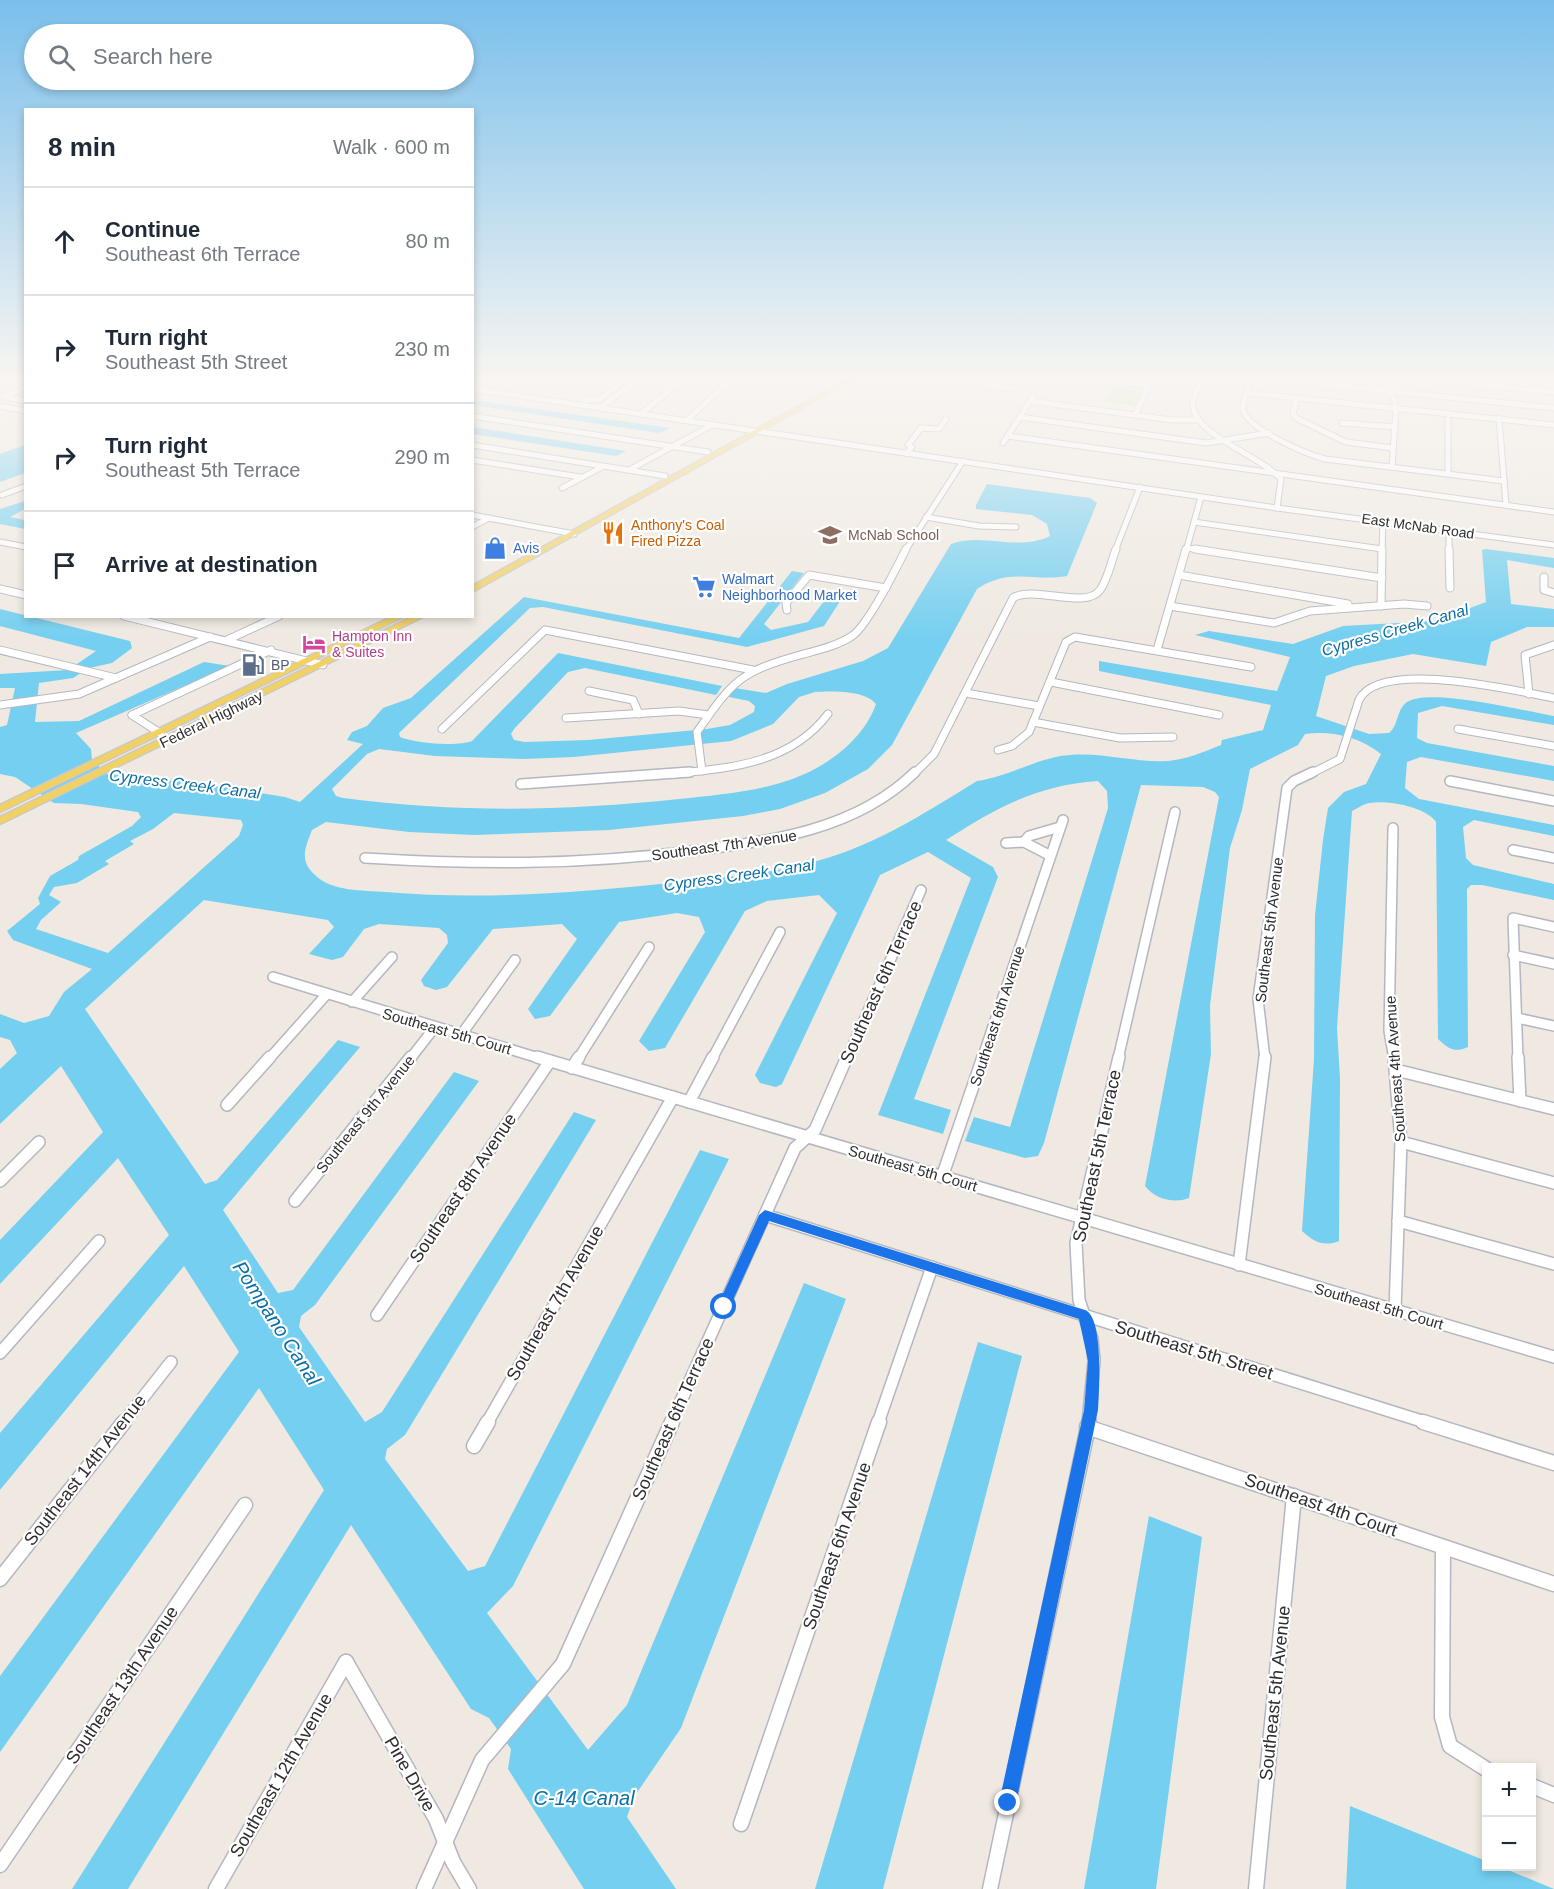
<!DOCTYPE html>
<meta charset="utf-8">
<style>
body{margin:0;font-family:Helvetica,sans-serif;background:#f2f2f3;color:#1f2937}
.controls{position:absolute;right:18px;bottom:18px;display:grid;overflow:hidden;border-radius:0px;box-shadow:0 3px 9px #0003}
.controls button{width:54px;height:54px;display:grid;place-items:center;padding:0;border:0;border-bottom:2px solid #e0e1e3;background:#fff;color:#1f2937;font:30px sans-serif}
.stop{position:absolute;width:18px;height:18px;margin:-14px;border:4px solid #1a73e8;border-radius:50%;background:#fff}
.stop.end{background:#1a73e8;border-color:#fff;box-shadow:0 2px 6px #0008}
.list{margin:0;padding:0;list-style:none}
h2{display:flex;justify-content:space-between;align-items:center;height:78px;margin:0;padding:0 24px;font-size:26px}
h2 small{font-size:20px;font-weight:400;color:#747a83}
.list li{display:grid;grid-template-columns:39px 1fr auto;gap:18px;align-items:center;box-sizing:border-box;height:108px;padding:0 24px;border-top:2px solid #e0e1e3}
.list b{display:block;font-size:22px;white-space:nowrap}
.list p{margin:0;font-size:20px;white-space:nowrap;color:#747a83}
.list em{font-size:20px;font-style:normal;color:#747a83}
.icon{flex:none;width:33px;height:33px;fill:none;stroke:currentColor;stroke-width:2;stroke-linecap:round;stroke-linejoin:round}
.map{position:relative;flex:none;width:1554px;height:1889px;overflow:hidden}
.search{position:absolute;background:#fff;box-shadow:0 3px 9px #0003;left:24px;top:24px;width:450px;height:66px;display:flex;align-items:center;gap:15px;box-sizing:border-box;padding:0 21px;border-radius:33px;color:#747a83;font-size:22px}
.panel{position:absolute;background:#fff;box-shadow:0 3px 9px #0003;left:24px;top:108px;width:450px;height:510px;border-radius:0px}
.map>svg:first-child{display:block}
.green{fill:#b6e59e}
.water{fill:#75cff0;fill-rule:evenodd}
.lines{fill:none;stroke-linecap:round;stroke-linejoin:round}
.minor-far4-casing{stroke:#b4b7c1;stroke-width:7}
.minor-far3-casing{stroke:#b4b7c1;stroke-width:9}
.minor-far2-casing{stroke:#b4b7c1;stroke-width:12}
.minor-far1-casing{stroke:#b4b7c1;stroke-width:14}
.minor-casing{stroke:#b4b7c1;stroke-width:17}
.major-casing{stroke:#c9c9c9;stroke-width:3}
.minor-far4{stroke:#fff;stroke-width:5}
.minor-far3{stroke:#fff;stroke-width:7}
.minor-far2{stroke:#fff;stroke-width:9}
.minor-far1{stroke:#fff;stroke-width:11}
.minor{stroke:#fff;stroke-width:14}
.major{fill:#f2d163;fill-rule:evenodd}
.route{fill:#1a73e8}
.labels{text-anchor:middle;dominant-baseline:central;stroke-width:4.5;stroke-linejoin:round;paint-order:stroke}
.far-food-label{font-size:14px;fill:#c56008;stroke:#fff;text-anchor:start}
.far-street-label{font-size:14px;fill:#2e2e2e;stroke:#fff}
.far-education-label{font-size:14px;fill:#785e54;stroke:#fff;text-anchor:start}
.far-shop-label{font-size:14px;fill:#366cbe;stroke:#fff;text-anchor:start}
.far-hotel-label{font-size:14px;fill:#b23c85;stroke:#fff;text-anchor:start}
.far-service-label{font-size:14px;fill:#4e5e75;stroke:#fff;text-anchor:start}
.street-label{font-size:15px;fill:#2e2e2e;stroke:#fff}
.water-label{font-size:16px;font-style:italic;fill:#0d6fa3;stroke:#fff}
.near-street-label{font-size:18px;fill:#2e2e2e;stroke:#fff}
.near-water-label{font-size:20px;font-style:italic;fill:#0d6fa3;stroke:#fff}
</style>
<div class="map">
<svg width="1554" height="1889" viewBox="0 0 1554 1889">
<rect width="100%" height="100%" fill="#efe9e1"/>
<polygon class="green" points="1116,382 1146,386 1137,406 1100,401 1105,399"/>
<g class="water">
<polygon points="472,400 670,428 659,433 473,405"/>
<polygon points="472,427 473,427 626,451 616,456 473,434"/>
<polygon points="25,445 25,473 0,482 0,454"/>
<path d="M987 484 1090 498 1097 503 1067 576C1033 582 1010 567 977 589L892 745 868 769 825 793 780 809 743 816 609 830 474 835 409 832 326 822 312 830C305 848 299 861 315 875 332 892 363 890 385 892 480 900 575 893 671 883 716 878 762 875 806 864 871 848 920 816 977 781 1009 777 1038 757 1070 755 1103 752 1136 763 1168 761 1187 759 1204 752 1221 745L1222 740 1263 730 1271 705 1099 671V661L1277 691 1290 657 1195 635 1209 631 1293 644 1343 626 1435 621 1486 602 1482 550 1486 549 1554 558V568L1507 560 1511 604 1554 609V627H1527L1491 642 1486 666 1413 654 1354 666 1326 676 1316 716 1369 734 1389 733C1399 725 1396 710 1407 702 1429 687 1525 711 1554 716V725L1442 706 1418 713 1417 738 1427 743 1554 766V781L1421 757 1407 762 1405 788 1419 799 1554 825V836L1474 820 1463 827 1466 858 1473 865 1554 884V900L1482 885H1471L1467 889 1468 1047C1454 1053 1449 1049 1438 1039L1436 822C1426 807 1388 800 1370 803 1363 804 1358 808 1352 811L1337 1028 1340 1079 1339 1241C1324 1247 1314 1242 1302 1231L1314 1059 1315 915 1323 840 1328 808 1344 792 1366 784 1381 754C1361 737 1330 730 1305 734L1298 745 1250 769 1242 810 1230 848 1210 1005 1211 1054 1189 1198C1174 1204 1155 1199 1145 1186L1219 797 1215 792 1203 787 1141 785 1044 1143 1038 1156 1025 1158 965 1141 974 1117 1010 1127 1108 808 1107 791 1098 781C1037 785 996 808 946 840L993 867 998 877 914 1099 951 1110 943 1134 878 1115 971 878 928 852 880 875 782 1084 776 1087 760 1083 755 1075 837 913 819 895 767 901 745 911 665 1048 649 1051 639 1041 705 932 699 917 677 913 619 922 550 1016 535 1019 528 1009 577 939 562 924 493 929 447 987 436 990 424 986 421 980 448 943 447 935 439 928 379 924 364 929 343 957 332 960 309 954 334 927 328 920 204 900 85 1009 205 1184 217 1180 338 1040 360 1047 223 1210 278 1293 293 1290 454 1072 479 1081 315 1305 301 1316 299 1327 365 1422 382 1412 574 1112 596 1120 405 1435 387 1449 385 1459 468 1571 485 1566 700 1150 729 1159 513 1586 487 1613 588 1750 627 1705 804 1283 846 1299 681 1728 634 1797 627 1817 676 1889H584L508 1769 511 1749 489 1718 471 1709 351 1525 128 1889H72L324 1490 259 1388 0 1752V1676L239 1352 184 1266 0 1490V1433L169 1235 118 1158 0 1284V1240L103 1132 61 1066 0 1124V1069L17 1053 10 1040 0 1037V1014L24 1023 49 1016 64 992 92 969 13 940 7 931 40 904 38 898 50 876 78 860 79 856 132 826 141 817 138 812 81 804 54 803 15 777 0 774V727L7 725 15 688H0V674L68 670 96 651 0 626V609L130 641 132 648 112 663 89 668 73 678 39 683 35 722 79 721 204 662 230 666 76 733 91 749 92 760 107 774 198 783 285 797 300 802 363 744 347 740 352 732 367 726 383 708 411 698 524 597 739 638 792 571 804 573 764 624 771 630 808 622 832 591 839 589 846 592 824 626 747 647 543 607 530 608 399 733 400 737C414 743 458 747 472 741L558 653 722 686 716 695 585 668 568 672 514 729 511 734 514 740 525 742 588 740 707 729 730 725 754 712 755 706 749 701 729 697 735 688 766 693 787 684 863 661 888 648 951 544C984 532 1017 552 1050 536L1047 524 1032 515 976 509V505ZM815 692C831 691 865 690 876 704 866 733 839 757 811 771 771 791 723 794 679 799 566 811 456 813 343 798L336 796 332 789 367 754 379 749 435 756 524 759 574 757 731 741 773 724 799 697ZM174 813 241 820 243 825 239 836 108 953 36 929 41 920 61 902 49 895 54 887 77 883 109 864 105 861 134 844 130 841 153 829Z"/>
<polygon points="25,501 25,509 10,517 25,520 25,529 0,524 0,509"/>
<polygon points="978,1342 1022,1356 883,1889 815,1889"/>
<polygon points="1149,1516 1202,1537 1156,1889 1084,1889"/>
<polygon points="1350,1806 1486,1861 1486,1866 1501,1867 1554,1889 1346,1889"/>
</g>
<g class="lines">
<g class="minor-far4-casing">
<g id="minor-far4">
<polyline points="911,376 930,378"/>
<polyline points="924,376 1018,389"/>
<polyline points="1080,376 1149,385"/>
<path d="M1203 376C1199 385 1192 397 1193 407 1197 436 1261 456 1281 479L1277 508"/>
<polyline points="1243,376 1554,408"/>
<polyline points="1388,376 1396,408 1392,467"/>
<polyline points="1394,376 1554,392"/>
<polyline points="1551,376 1554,376"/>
<path d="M1252 377C1250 386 1242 399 1243 409 1246 429 1307 454 1325 459L1504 481"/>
<polyline points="472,389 1277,508 1554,545"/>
<polyline points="1248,393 1554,425"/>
<polyline points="0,396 26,401"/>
<polyline points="3,397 26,387"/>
<polyline points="1296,399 1293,414 1298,419 1346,442 1393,448"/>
<polyline points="584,400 600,399 630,376"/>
<polyline points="1030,401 1172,420 1199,420"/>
<polyline points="0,406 26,411"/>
<polyline points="601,407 642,376"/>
<polyline points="642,413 687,376"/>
<polyline points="1448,413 1448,474"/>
<polyline points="1135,415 1153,376"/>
<polyline points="472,416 708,452"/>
<polyline points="1020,417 1206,443 1269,433"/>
<polyline points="1499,418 1506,505"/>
<polyline points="687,420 733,378"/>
<polyline points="1342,423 1395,427"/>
<polyline points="1008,436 1554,512"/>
<polyline points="1003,443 1034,395"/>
<polyline points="472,445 665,476"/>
<polyline points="907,453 912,447 908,445 921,428 939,429 946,419"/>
<polyline points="472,460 580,477"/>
<polyline points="629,470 712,425"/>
<polyline points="562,488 602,467"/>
<polyline points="2,495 26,486"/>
<polyline points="472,515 574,534"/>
<polyline points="926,517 979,526 1016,527"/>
<polyline points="1194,522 1382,549"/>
<polyline points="472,527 489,518"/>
<polyline points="1449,531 1449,551"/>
<polyline points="0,542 26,547"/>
<polyline points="1187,548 1205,551"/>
<polyline points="905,551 963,461"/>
<polyline points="1115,551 1140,487"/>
<polyline points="1186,551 1201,497"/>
<polyline points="1382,551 1383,521"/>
</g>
</g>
<g class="minor-far3-casing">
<g id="minor-far3">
<polyline points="1195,549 1382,578"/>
<polyline points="1449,549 1450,588"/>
<polyline points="1179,575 1348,604"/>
<polyline points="1544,577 1544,590 1554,593"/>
<polyline points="0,589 26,595"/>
<polyline points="1170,606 1274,623 1310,611 1404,604 1427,606"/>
<polyline points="1381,606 1382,549"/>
<polyline points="787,610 786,603 809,575 886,588"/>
<polyline points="124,616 323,665"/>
<polyline points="227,640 279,616"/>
<polyline points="0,650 116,678"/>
<polyline points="1157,650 1186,549"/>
<polyline points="1051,682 1219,715"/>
<polyline points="589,691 633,700 639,714"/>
<polyline points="966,693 1039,706"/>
<polyline points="1529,694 1525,655 1554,645"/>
<polyline points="0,705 79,694 210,637"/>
<polyline points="132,715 271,650"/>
<polyline points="132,715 160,733"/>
<polyline points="566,718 679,711 708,715"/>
<polyline points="1033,722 1120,738 1173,737"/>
<polyline points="442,729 545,630 753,670"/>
<polyline points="1458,729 1554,746"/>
<polyline points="998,750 1012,746 1029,732 1066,642 1075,637 1251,667"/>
<path d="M702 771 697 732C733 681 739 672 800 655 818 650 837 646 852 636 867 626 897 567 906 549"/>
<path d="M672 774C730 768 790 764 828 714"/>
<path d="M914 774 934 754 1013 598C1033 585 1086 610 1100 590 1108 579 1111 562 1116 549"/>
<path d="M1310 774 1340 759 1359 700C1379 658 1516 691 1554 698"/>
</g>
</g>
<g class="minor-far2-casing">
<g id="minor-far2">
<polyline points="1450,781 1554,801"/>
<polyline points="521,784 690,772"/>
<polyline points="1393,828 1389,1031 1394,1059"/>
<polyline points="1006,843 1024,842"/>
<polyline points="1513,850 1554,858"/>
<polyline points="1049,855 1024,842 1029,836 1060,827"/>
<path d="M365 858C479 865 579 865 692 851 771 841 856 830 915 772"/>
<polyline points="1513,955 1554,964"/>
<polyline points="273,977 542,1059"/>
<polyline points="352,1002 392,957"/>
<polyline points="1517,1018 1554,1026"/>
<polyline points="461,1035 515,960"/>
<polyline points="269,1059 326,995"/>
<polyline points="410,1059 435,1027"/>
<polyline points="578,1059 649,947"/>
<polyline points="712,1059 780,932"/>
<polyline points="847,1059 921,890"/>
<polyline points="982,1059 1063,820"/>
<polyline points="1118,1059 1175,812"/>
<polyline points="1265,1059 1258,999 1287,788 1294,781 1313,772"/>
<polyline points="1518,1059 1513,918 1554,927"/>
</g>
</g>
<g class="minor-far1-casing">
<g id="minor-far1">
<polyline points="537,1057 1554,1357"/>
<polyline points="1394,1057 1401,1142 1395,1310"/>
<polyline points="1518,1057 1520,1101"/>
<polyline points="572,1068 579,1057"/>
<polyline points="1396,1070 1554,1109"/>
<polyline points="689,1102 713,1057"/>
<polyline points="227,1105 270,1057"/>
<polyline points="1401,1142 1554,1183"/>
<polyline points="942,1177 983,1057"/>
<polyline points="0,1181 39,1142"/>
<polyline points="295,1201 411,1057"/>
<polyline points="765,1215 1428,1423"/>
<polyline points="1398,1221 1554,1264"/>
<polyline points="1239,1265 1265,1057"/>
<polyline points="377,1315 550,1061"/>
<polyline points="0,1353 99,1241"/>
<polyline points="123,1423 171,1362"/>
<polyline points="487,1423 673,1097"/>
<polyline points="671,1423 795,1148 815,1130 847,1057"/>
<polyline points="878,1423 932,1267"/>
<polyline points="1088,1423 1094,1361 1092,1339 1079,1300 1076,1243 1119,1057"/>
</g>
</g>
<g class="minor-casing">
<g id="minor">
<polyline points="1423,1422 1554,1463"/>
<polyline points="1087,1427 1554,1584"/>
<polyline points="474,1446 488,1422"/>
<polyline points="1443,1547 1442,1717 1450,1746 1486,1769"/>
<polyline points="0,1579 124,1422"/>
<polyline points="346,1662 436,1819 453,1862 469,1889"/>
<polyline points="1532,1786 1554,1795"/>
<polyline points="741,1824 879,1422"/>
<polyline points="0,1865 245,1505"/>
<polyline points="216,1889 346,1662"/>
<polyline points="424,1889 482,1760 563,1664 672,1422"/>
<polyline points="990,1889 1089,1422"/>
<polyline points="1256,1889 1294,1496"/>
</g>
</g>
<g class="major-casing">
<g id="major">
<polygon points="853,376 860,376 472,592 472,586"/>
<polygon points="393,616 405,616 0,812 0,805"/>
<polygon points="413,616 425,616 0,824 0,817"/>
</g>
</g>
<use href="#minor-far4" class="minor-far4"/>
<use href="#minor-far3" class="minor-far3"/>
<use href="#minor-far2" class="minor-far2"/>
<use href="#minor-far1" class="minor-far1"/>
<use href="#minor" class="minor"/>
<use href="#major" class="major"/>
</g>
<linearGradient id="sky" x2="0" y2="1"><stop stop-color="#7abfeb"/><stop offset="0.59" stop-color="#f8f5f2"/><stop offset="1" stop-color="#f8f5f2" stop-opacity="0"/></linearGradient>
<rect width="1554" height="640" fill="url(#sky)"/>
<path class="route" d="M765 1210 1085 1310C1104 1317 1099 1392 1098 1410L1016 1803 1013 1809 1008 1812 1002 1809 999 1803 1084 1410 1088 1361 1079 1319 769 1221 728 1311H719L717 1307 759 1215Z"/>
<defs>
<g id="restaurant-bare" transform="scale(1.8)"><path d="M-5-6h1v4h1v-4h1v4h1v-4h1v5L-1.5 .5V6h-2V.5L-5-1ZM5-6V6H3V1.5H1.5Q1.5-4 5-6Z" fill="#e8710a" stroke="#fff" stroke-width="2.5" paint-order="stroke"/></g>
<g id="school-bare" transform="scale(1.8)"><path d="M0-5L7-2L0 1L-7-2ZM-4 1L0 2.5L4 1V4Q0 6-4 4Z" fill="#8d6e63" stroke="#fff" stroke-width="2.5" paint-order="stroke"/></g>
<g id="shop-bare" transform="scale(1.8)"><path d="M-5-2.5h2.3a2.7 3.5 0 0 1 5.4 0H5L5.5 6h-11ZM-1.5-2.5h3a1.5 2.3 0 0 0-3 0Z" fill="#3f7fe0" stroke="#fff" stroke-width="2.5" paint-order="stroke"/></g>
<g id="supermarket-bare" transform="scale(1.8)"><path d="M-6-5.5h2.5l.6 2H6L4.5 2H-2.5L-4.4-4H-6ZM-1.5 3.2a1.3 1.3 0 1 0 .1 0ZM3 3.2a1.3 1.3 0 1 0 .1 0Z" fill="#3f7fe0" stroke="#fff" stroke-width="2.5" paint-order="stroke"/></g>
<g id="hotel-bare" transform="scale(1.8)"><path d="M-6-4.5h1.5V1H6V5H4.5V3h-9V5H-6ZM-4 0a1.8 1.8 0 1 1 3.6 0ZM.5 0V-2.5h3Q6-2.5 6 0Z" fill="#d1479c" stroke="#fff" stroke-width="2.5" paint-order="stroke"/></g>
<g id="fuel-bare" transform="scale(1.8)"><path d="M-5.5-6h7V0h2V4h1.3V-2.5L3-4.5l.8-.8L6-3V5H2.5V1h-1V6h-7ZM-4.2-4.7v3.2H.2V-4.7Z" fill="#5c6f8a" stroke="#fff" stroke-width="2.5" paint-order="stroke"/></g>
</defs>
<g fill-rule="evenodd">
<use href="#restaurant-bare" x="613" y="533"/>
<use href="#school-bare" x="830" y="535"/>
<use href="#shop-bare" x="495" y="548"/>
<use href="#supermarket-bare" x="704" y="587"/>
<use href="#hotel-bare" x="314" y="644"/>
<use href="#fuel-bare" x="253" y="665"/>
</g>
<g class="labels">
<g class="far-food-label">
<text x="631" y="525">Anthony's Coal<tspan x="631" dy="16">Fired Pizza</tspan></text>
</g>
<g class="far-street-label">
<text transform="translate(1418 526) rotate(8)">East McNab Road</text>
</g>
<g class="far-education-label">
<text x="848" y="535">McNab School</text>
</g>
<g class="far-shop-label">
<text x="513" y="548">Avis</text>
<text x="722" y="579">Walmart<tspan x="722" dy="16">Neighborhood Market</tspan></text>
</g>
<g class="far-hotel-label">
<text x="332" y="636">Hampton Inn<tspan x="332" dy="16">&amp; Suites</tspan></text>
</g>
<g class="far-service-label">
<text x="271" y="665">BP</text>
</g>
<g class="street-label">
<text transform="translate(211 719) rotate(-26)">Federal Highway</text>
<text transform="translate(724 845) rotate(-8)">Southeast 7th Avenue</text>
<text transform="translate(1269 930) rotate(-83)">Southeast 5th Avenue</text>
<text transform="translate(997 1016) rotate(-72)">Southeast 6th Avenue</text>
<text transform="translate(447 1031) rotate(16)">Southeast 5th Court</text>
<text transform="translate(1395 1069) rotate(-94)">Southeast 4th Avenue</text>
<text transform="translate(365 1114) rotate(-51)">Southeast 9th Avenue</text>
<text transform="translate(913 1168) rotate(16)">Southeast 5th Court</text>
<text transform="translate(1379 1306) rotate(16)">Southeast 5th Court</text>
</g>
<g class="water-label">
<text transform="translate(1395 630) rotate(-16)">Cypress Creek Canal</text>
<text transform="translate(185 784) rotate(7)">Cypress Creek Canal</text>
<text transform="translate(739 875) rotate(-8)">Cypress Creek Canal</text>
</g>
<g class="near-street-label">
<text transform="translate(881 982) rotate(-66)">Southeast 6th Terrace</text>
<text transform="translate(1097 1156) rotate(-78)">Southeast 5th Terrace</text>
<text transform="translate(463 1188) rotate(-56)">Southeast 8th Avenue</text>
<text transform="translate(555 1303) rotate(-60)">Southeast 7th Avenue</text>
<text transform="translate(1194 1350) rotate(17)">Southeast 5th Street</text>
<text transform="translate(673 1419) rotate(-66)">Southeast 6th Terrace</text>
<text transform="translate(85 1470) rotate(-52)">Southeast 14th Avenue</text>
<text transform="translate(1321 1505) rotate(19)">Southeast 4th Court</text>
<text transform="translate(837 1546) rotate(-71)">Southeast 6th Avenue</text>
<text transform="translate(122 1685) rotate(-56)">Southeast 13th Avenue</text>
<text transform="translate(1275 1693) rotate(-84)">Southeast 5th Avenue</text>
<text transform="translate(410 1774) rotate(60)">Pine Drive</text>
<text transform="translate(281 1775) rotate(-60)">Southeast 12th Avenue</text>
</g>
<g class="near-water-label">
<text transform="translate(277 1323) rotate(57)">Pompano Canal</text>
<text x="584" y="1798">C-14 Canal</text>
</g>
</g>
</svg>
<div class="controls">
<button>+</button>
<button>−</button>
</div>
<div class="stop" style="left:724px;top:1307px"></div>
<div class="stop end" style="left:1008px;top:1803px"></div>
<div class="search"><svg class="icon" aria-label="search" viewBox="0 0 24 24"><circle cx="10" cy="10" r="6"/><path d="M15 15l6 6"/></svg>Search here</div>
<section class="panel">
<h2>8 min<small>Walk · 600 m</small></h2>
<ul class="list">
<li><svg class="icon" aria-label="ahead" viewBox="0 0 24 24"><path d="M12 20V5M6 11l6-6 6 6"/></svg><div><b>Continue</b><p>Southeast 6th Terrace</p></div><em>80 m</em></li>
<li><svg class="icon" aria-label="right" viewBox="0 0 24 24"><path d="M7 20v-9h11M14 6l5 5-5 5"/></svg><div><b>Turn right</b><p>Southeast 5th Street</p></div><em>230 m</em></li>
<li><svg class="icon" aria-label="right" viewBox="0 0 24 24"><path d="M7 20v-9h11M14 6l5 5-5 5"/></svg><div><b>Turn right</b><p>Southeast 5th Terrace</p></div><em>290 m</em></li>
<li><svg class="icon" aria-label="arrive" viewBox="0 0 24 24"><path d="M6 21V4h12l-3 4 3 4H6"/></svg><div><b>Arrive at destination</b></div></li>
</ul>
</section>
</div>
